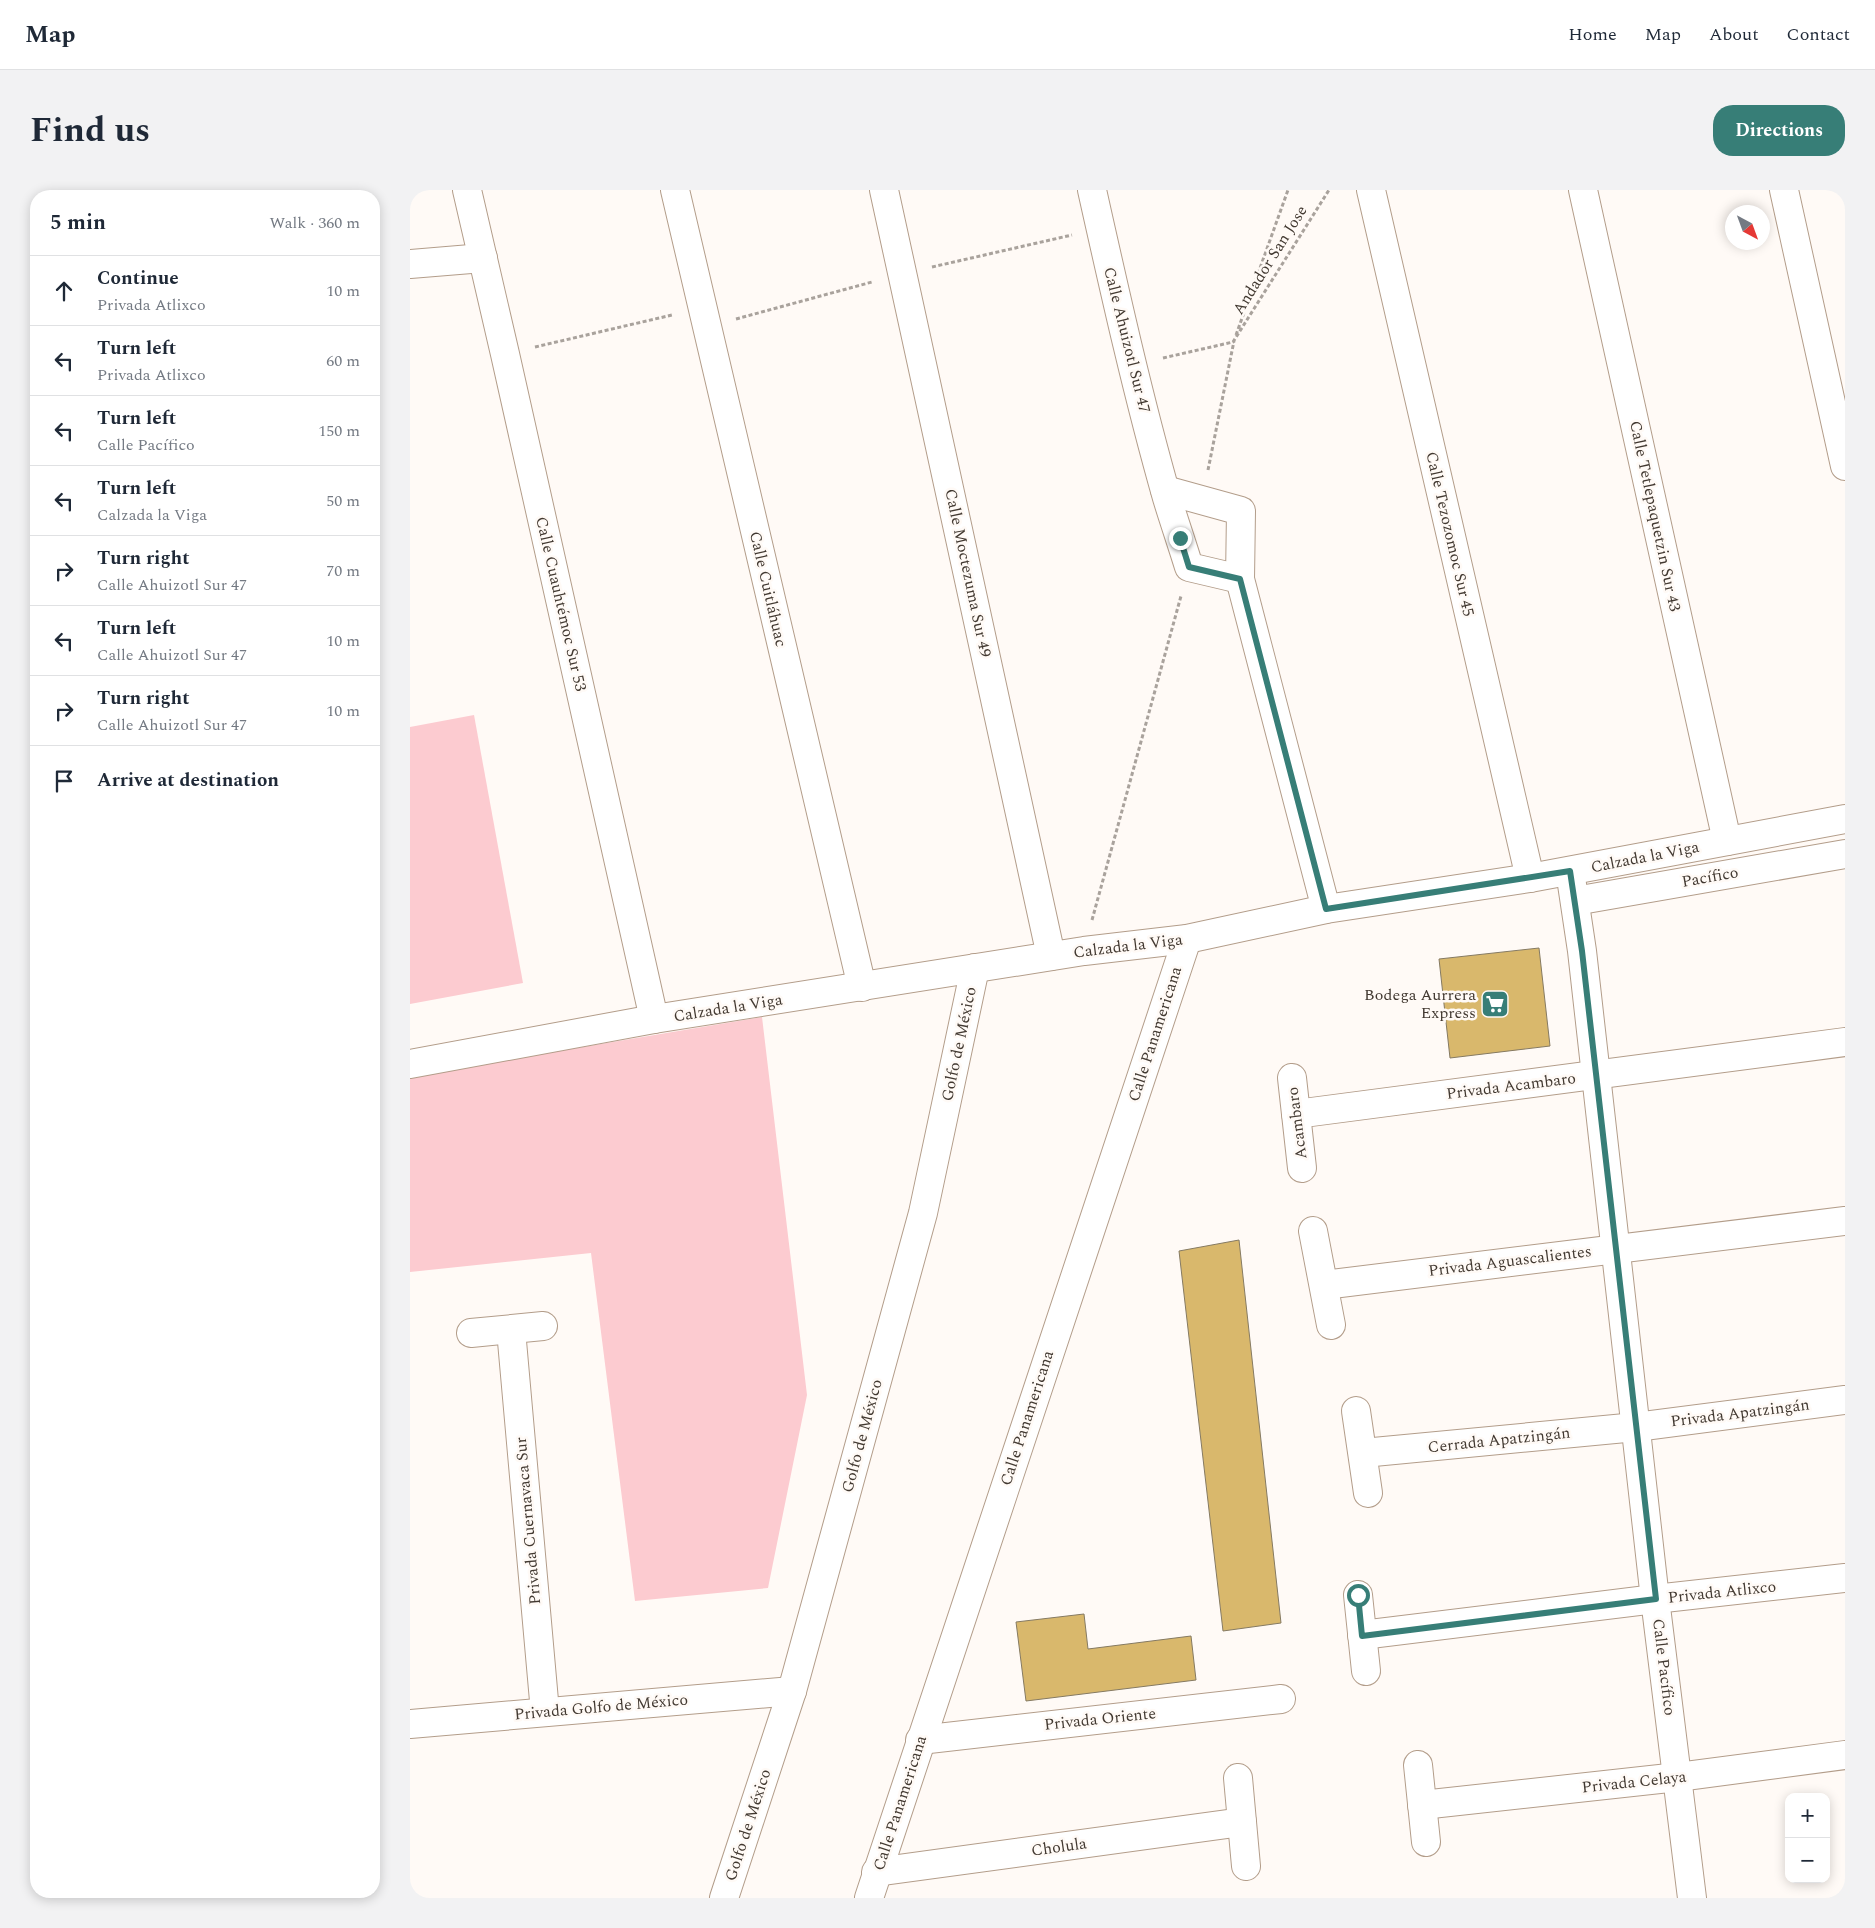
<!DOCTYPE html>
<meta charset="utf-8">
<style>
body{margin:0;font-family:Spectral,serif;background:#f2f2f3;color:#1f2937}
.controls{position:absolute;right:15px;bottom:15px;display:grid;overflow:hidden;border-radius:10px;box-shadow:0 2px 12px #0003}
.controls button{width:45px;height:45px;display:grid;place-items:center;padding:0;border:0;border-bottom:1px solid #e0e1e3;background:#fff;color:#1f2937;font:25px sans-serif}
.compass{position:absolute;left:1315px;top:15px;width:45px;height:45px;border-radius:50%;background:#fff;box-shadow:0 2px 12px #0003;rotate:139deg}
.stop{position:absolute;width:15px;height:15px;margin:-11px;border:4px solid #377e77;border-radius:50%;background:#fff}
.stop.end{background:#377e77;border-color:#fff;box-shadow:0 1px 5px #0008}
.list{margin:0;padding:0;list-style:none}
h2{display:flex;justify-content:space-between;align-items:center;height:65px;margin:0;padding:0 20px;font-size:21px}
h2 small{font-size:16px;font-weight:400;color:#747a83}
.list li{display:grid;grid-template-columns:32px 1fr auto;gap:15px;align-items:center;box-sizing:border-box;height:70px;padding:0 20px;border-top:1px solid #e0e1e3}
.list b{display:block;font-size:19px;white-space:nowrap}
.list p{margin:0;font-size:16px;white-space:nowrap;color:#747a83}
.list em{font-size:16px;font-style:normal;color:#747a83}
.icon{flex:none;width:28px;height:28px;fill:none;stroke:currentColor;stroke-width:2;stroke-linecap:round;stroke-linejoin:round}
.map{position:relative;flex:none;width:1435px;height:1708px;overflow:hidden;border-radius:20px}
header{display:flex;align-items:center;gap:30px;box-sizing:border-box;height:70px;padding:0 25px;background:#fff;border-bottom:1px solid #e0e1e3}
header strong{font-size:24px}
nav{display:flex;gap:28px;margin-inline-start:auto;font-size:18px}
.intro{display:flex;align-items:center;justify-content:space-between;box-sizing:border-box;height:120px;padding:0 30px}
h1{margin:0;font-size:35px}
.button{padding:12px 22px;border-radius:20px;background:#377e77;color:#fff;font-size:18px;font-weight:700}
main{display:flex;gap:30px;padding:0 30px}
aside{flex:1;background:#fff;border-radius:20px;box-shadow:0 2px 12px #0003}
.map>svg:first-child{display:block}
.green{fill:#fccbd0}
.building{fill:#d9b86c;stroke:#857a62}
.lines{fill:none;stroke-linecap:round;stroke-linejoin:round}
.street-casing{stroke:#b39d8a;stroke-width:30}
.secondary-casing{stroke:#b39d8a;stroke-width:30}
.path{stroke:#a9a29c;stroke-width:3;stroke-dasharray:4 2.5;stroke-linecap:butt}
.street{stroke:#fff;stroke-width:28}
.secondary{stroke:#fff;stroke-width:28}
.route{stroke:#377e77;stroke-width:6}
.labels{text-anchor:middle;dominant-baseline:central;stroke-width:5;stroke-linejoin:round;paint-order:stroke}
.street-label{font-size:16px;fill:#423931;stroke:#fffaf6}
.poi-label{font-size:16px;fill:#423931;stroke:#fffaf6;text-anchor:end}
</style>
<header>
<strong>Map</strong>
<nav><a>Home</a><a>Map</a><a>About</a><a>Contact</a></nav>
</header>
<div class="intro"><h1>Find us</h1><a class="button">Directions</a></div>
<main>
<aside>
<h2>5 min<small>Walk · 360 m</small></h2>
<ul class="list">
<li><svg class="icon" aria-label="ahead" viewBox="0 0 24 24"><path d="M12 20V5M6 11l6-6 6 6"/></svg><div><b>Continue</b><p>Privada Atlixco</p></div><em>10 m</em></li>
<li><svg class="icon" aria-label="left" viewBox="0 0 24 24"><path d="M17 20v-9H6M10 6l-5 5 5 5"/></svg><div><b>Turn left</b><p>Privada Atlixco</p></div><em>60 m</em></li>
<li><svg class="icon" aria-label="left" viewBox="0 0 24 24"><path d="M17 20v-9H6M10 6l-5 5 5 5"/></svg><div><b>Turn left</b><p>Calle Pacífico</p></div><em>150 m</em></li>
<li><svg class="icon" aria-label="left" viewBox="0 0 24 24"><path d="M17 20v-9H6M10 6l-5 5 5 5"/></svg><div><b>Turn left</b><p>Calzada la Viga</p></div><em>50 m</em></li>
<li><svg class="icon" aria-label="right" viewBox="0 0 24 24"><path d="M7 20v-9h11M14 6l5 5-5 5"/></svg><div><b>Turn right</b><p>Calle Ahuizotl Sur 47</p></div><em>70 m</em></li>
<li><svg class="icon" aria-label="left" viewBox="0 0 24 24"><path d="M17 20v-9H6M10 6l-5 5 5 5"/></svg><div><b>Turn left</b><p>Calle Ahuizotl Sur 47</p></div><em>10 m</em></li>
<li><svg class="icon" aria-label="right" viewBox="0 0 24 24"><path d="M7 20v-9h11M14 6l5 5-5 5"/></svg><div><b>Turn right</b><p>Calle Ahuizotl Sur 47</p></div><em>10 m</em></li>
<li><svg class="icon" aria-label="arrive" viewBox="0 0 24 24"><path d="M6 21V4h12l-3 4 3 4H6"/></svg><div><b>Arrive at destination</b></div></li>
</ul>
</aside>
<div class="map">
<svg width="1435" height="1708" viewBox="0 0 1435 1708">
<rect width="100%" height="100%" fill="#fffaf6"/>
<g class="green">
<polygon points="64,525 113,793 0,814 0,537"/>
<polygon points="352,827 397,1205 358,1398 225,1411 181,1063 0,1082 0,886"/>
</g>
<g class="building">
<polygon points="1129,758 1140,856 1040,868 1029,769"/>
<polygon points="829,1050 871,1433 813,1441 769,1061"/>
<polygon points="674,1424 678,1459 781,1446 786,1490 616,1511 606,1432"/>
</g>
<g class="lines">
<g class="street-casing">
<g id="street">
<polyline points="57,0 95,164 244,829"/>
<polyline points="265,0 452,797"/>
<polyline points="474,0 641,766"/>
<path d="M682 0C705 103 728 206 757 308 764 331 772 354 779 377L830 389"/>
<polyline points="961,0 1120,688"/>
<polyline points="1173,0 1317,651"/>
<polyline points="1374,0 1435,276"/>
<polyline points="0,74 73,68"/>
<polyline points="755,300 831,321 830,389 916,719"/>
<polyline points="1160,681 1172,761 1245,1409 1282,1708"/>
<polyline points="1165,711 1435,664"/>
<polyline points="882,888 892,978"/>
<polyline points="886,924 1435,852"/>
<polyline points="903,1041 921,1135"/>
<polyline points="914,1095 1435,1031"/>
<polyline points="101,1140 135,1522"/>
<polyline points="61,1143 133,1136"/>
<polyline points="946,1221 958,1303"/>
<polyline points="953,1263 1226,1237 1435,1210"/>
<polyline points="948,1405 956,1481"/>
<polyline points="952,1445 1245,1409 1435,1388"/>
<polyline points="0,1534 382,1501"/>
<polyline points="510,1550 871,1509"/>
<polyline points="1008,1575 1016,1652"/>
<polyline points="828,1588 836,1676"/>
<polyline points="1012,1615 1268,1587 1435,1565"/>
<polyline points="466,1682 832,1632"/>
<polyline points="314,1708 382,1501 513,1023 565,778"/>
<polyline points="459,1708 777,749"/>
</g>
</g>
<g class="secondary-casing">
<polyline id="secondary" points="0,874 244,829 674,761 777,749 916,719 1120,688 1435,629"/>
</g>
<g class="path">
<polyline points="522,77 662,45"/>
<polyline points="326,129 462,92"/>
<polyline points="826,145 878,0"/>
<polyline points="125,157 262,125"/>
<polyline points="753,168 823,152 919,0"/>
<polyline points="798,280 824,151"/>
<polyline points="682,730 771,406"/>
</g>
<use href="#street" class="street"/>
<use href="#secondary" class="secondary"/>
</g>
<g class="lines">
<polyline class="route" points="770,348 779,377 830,389 916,719 1160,681 1172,761 1246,1409 952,1446 948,1405"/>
</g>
<defs>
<g id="supermarket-square" transform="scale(1.4375)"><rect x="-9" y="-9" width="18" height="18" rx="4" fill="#377e77" stroke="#fffaf6"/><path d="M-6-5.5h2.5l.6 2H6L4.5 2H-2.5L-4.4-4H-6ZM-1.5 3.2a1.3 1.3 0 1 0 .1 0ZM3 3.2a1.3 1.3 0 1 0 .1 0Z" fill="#fff"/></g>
</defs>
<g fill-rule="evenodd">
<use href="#supermarket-square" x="1085" y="814"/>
</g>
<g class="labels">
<g class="street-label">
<text transform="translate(860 70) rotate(-58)">Andador San Jose</text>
<text transform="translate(717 150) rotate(76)">Calle Ahuizotl Sur 47</text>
<text transform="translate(1245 326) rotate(78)">Calle Tetlepaquetzin Sur 43</text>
<text transform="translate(1040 344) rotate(77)">Calle Tezozomoc Sur 45</text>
<text transform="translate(558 383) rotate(78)">Calle Moctezuma Sur 49</text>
<text transform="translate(358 399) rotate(77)">Calle Cuitláhuac</text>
<text transform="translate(151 414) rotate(77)">Calle Cuauhtémoc Sur 53</text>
<text transform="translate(1235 667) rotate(-11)">Calzada la Viga</text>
<text transform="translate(1300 687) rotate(-10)">Pacífico</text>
<text transform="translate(718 756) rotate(-7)">Calzada la Viga</text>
<text transform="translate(318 818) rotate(-9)">Calzada la Viga</text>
<text transform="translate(745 844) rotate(-72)">Calle Panamericana</text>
<text transform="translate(549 854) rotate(-78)">Golfo de México</text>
<text transform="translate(1101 896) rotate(-7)">Privada Acambaro</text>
<text transform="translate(887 933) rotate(-97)">Acambaro</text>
<text transform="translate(1100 1071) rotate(-7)">Privada Aguascalientes</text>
<text transform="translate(1330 1223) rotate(-7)">Privada Apatzingán</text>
<text transform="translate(617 1228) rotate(-72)">Calle Panamericana</text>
<text transform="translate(452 1246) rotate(-75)">Golfo de México</text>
<text transform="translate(1089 1250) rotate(-6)">Cerrada Apatzingán</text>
<text transform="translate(118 1331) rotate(-95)">Privada Cuernavaca Sur</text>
<text transform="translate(1312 1402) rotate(-6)">Privada Atlixco</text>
<text transform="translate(1254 1477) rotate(83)">Calle Pacífico</text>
<text transform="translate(191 1517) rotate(-5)">Privada Golfo de México</text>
<text transform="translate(690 1529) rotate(-6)">Privada Oriente</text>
<text transform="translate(1224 1592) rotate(-6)">Privada Celaya</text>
<text transform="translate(490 1613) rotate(-72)">Calle Panamericana</text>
<text transform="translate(338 1635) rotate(-72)">Golfo de México</text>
<text transform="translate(649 1657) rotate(-8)">Cholula</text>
</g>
<g class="poi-label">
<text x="1066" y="805">Bodega Aurrera<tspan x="1066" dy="18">Express</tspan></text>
</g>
</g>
</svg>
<div class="controls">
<button>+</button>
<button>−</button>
</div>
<svg class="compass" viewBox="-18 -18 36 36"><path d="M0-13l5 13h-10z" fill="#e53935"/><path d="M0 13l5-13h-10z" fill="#747a83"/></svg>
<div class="stop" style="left:948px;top:1405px"></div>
<div class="stop end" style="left:770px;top:348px"></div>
</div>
</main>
